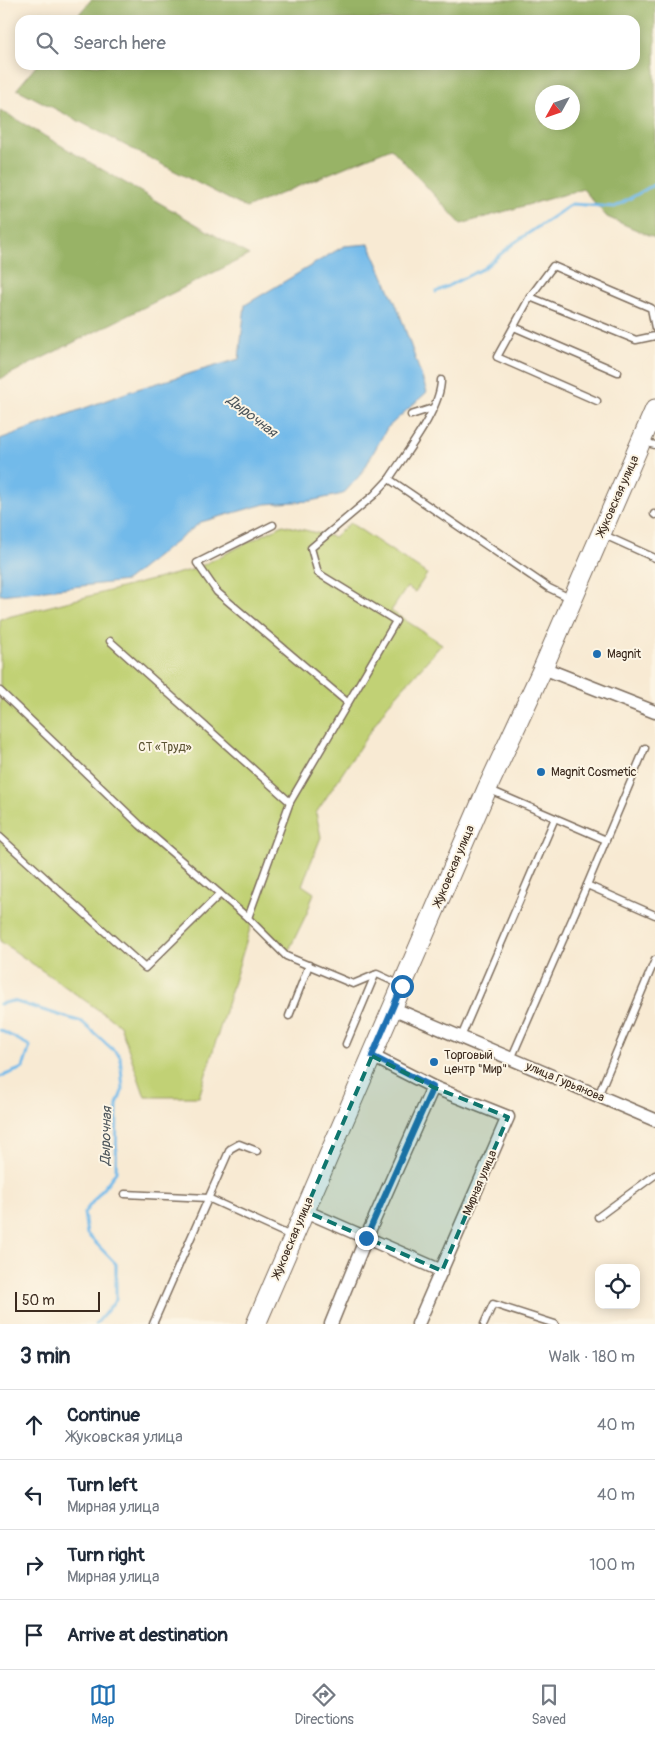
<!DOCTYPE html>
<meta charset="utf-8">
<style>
body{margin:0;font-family:Pangolin,sans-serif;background:#f6f6f7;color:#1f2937}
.controls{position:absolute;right:15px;bottom:15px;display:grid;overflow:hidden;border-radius:10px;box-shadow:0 2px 12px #0003}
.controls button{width:45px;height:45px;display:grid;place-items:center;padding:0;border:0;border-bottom:1px solid #e0e1e3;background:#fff;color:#1f2937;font:25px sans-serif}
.compass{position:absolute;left:535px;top:85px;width:45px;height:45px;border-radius:50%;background:#fff;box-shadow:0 2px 12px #0003;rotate:230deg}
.scale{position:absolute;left:15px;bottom:12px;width:85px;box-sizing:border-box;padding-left:5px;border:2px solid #3b2a1e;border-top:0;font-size:14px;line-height:18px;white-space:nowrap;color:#3b2a1e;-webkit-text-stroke:4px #fcf5e5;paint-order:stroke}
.stop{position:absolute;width:15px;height:15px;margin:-11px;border:4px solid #1f6fb2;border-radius:50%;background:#fff}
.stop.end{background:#1f6fb2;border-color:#fff;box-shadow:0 1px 5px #0008}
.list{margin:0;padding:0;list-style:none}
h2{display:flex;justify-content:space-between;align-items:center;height:65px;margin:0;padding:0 20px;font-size:21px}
h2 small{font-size:16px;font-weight:400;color:#747a83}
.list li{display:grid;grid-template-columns:32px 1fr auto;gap:15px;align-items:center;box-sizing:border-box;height:70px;padding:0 20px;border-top:1px solid #e0e1e3}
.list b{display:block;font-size:19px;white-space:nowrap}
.list p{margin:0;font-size:16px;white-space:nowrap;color:#747a83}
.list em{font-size:16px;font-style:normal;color:#747a83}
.icon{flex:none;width:28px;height:28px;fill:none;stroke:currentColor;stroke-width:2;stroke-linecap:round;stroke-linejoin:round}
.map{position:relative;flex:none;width:655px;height:1324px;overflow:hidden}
.search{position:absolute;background:#fff;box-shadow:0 2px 12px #0003;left:15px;right:15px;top:15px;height:55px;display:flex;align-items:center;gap:12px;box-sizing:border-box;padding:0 18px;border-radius:15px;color:#747a83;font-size:19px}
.sheet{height:345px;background:#fff}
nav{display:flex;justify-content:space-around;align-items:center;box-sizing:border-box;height:70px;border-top:1px solid #e0e1e3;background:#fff;font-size:14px;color:#747a83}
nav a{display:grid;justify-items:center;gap:2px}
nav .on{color:#1f6fb2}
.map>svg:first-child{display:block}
.green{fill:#c1d174;stroke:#7e7e49}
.forest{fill:#98b366;stroke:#6a6e42;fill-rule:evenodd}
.water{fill:#72baea;stroke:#567284}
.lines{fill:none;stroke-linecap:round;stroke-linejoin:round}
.stream{stroke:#72baea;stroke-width:3}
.lane-casing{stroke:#7d6d5d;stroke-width:9}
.street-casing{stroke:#7d6d5d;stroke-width:15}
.secondary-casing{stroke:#7d6d5d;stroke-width:21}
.lane{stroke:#fff;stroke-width:6}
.street{stroke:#fff;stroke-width:12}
.secondary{stroke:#fff;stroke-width:19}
.route{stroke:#1f6fb2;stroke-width:6}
.marked{fill:#0f766e;fill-opacity:0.2;stroke:#0f766e;stroke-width:4;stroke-dasharray:10 6;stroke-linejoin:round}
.poi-dot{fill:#1f6fb2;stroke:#fcf5e5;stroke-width:2}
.labels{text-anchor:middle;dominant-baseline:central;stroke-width:4;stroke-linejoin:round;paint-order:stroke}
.street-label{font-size:12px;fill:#3b2a1e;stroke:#fcf5e5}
.poi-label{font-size:12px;fill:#3b2a1e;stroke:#fcf5e5;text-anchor:start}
.park-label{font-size:12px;fill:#5c5434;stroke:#fcf5e5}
.water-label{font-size:14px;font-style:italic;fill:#4c555b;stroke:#fcf5e5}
</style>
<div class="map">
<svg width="655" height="1324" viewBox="0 0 655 1324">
<rect width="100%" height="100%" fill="#fcf5e5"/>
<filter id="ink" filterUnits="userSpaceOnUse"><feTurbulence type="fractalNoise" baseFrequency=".02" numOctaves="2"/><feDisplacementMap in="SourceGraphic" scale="10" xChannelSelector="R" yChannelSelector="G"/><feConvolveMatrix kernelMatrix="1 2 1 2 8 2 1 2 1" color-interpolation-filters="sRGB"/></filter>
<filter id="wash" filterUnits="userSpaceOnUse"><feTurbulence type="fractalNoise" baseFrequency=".0096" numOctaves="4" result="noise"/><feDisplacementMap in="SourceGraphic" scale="20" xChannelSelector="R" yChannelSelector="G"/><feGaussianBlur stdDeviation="1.12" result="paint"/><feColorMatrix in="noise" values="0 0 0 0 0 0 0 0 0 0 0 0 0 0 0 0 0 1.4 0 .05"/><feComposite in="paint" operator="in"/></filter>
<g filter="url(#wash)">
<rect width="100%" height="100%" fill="#f8ead3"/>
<polygon class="green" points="350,523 427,574 415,592 407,587 391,611 442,644 387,706 316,813 321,837 302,885 314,893 307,913 288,952 252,922 199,1097 145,1097 120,1025 0,941 0,619 195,569 283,525 334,537"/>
<g class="forest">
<path d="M91 0H655V238L607 217 583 189 461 224 391 148 246 208 17 89 37 65H635V20H74ZM542 92H572V122H542Z"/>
<polygon points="0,110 249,255 0,379"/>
</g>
<polygon class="water" points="369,244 398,309 427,392 387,428 362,473 343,494 310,501 265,504 201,522 126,581 0,595 0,439 134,390 239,359 245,305 344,246"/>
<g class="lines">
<g class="stream">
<polyline points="436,292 484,268 514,243 572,204 615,207 655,184"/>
<polyline points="0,1004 13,1001 82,1022 120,1056 123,1089 117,1104 116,1172 84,1213 87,1234 116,1264 116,1300 96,1324"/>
<polyline points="0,1030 30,1046 23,1068 0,1077"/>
</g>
</g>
</g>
<g filter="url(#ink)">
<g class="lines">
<g class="lane-casing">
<g id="lane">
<polyline points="530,297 497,357 597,401"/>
<polyline points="514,327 618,372"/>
<polyline points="655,328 651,308 553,266 530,297 636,340 655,336"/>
<polyline points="411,415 433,408"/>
<polyline points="643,442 655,445"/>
<path d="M389 479C405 454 441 409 441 380"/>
<polyline points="654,514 655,515"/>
<polyline points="273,525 197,563 217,592 347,702"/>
<polyline points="602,534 655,558"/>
<polyline points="110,641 290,802"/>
<polyline points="0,691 140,825 248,918 286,956 353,984 377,974 401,985"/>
<polyline points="490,790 606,840 587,885 655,915"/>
<polyline points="0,837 145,968 220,894"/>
<polyline points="606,840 645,748"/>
<polyline points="248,918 290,802 396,621 318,573 311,548 374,495 389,479 549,588 572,599"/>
<polyline points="289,1016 309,965"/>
<polyline points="461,1037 555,818"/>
<polyline points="346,1044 375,975"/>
<polyline points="511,1059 587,885"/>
<polyline points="598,1096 655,960"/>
<polyline points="125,1194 208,1198 293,1237"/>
<polyline points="598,1217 655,1175"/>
<polyline points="153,1324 230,1149 239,1144 257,1151"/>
<polyline points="484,1324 493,1304 555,1324"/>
</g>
</g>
<g class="street-casing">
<g id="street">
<polyline points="543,668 655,712"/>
<polyline points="392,1008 655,1120"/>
<polyline points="372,1056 433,1087 508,1117 418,1324"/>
<polyline points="305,1211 442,1271"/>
<polyline points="331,1324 366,1238 433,1087"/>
</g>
</g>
<g class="secondary-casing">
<polyline id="secondary" points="256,1324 487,789 543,668 655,409"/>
</g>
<use href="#lane" class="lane"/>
<use href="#street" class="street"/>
<use href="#secondary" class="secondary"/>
</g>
</g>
<g class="lines" filter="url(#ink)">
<polyline class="route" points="366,1238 433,1087 372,1056 402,986"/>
</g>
<path class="marked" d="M372 1056 433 1087 508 1117 442 1271 305 1211Z"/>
<g class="poi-dot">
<circle cx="597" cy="654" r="5"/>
<circle cx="541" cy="772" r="5"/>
<circle cx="434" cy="1062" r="5"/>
</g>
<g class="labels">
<g class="street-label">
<text transform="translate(618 496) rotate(-66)">Жуковская улица</text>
<text transform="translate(454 866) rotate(-67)">Жуковская улица</text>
<text transform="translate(565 1082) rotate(23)">улица Гурьянова</text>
<text transform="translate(480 1183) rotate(-67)">Мирная улица</text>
<text transform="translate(293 1238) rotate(-67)">Жуковская улица</text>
</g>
<g class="poi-label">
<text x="607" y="654">Magnit</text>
<text x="551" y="772">Magnit Cosmetic</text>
<text x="444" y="1055">Торговый<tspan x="444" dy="14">центр "Мир"</tspan></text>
</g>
<g class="park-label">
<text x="165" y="747">СТ «Труд»</text>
</g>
<g class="water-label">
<text transform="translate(252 416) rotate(38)">Дырочная</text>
<text transform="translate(106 1136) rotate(-88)">Дырочная</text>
</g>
</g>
</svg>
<div class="controls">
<button><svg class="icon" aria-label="locate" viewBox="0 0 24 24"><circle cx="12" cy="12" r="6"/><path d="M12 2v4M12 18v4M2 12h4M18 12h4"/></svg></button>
</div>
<svg class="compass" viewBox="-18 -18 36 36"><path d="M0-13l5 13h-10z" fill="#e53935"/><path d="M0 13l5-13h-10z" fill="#747a83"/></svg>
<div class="scale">50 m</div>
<div class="stop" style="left:402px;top:986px"></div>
<div class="stop end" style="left:366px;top:1238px"></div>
<div class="search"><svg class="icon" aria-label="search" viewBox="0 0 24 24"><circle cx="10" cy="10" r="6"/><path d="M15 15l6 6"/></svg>Search here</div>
</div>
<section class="sheet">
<h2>3 min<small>Walk · 180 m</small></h2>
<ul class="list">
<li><svg class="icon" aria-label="ahead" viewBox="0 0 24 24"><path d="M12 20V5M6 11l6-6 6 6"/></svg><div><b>Continue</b><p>Жуковская улица</p></div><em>40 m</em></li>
<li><svg class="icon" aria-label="left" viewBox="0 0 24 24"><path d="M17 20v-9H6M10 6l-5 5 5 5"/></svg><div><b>Turn left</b><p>Мирная улица</p></div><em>40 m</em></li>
<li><svg class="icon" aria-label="right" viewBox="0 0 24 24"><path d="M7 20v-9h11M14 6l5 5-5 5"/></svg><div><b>Turn right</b><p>Мирная улица</p></div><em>100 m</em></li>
<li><svg class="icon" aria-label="arrive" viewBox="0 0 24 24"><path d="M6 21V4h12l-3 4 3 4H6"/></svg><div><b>Arrive at destination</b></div></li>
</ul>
</section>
<nav>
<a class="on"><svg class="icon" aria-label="map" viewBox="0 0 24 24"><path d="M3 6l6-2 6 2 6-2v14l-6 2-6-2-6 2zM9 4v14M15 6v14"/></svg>Map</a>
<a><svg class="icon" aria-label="directions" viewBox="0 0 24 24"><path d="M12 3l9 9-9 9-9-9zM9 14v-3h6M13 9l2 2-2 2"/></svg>Directions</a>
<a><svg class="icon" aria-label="saved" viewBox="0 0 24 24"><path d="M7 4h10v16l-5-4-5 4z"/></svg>Saved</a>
</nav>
